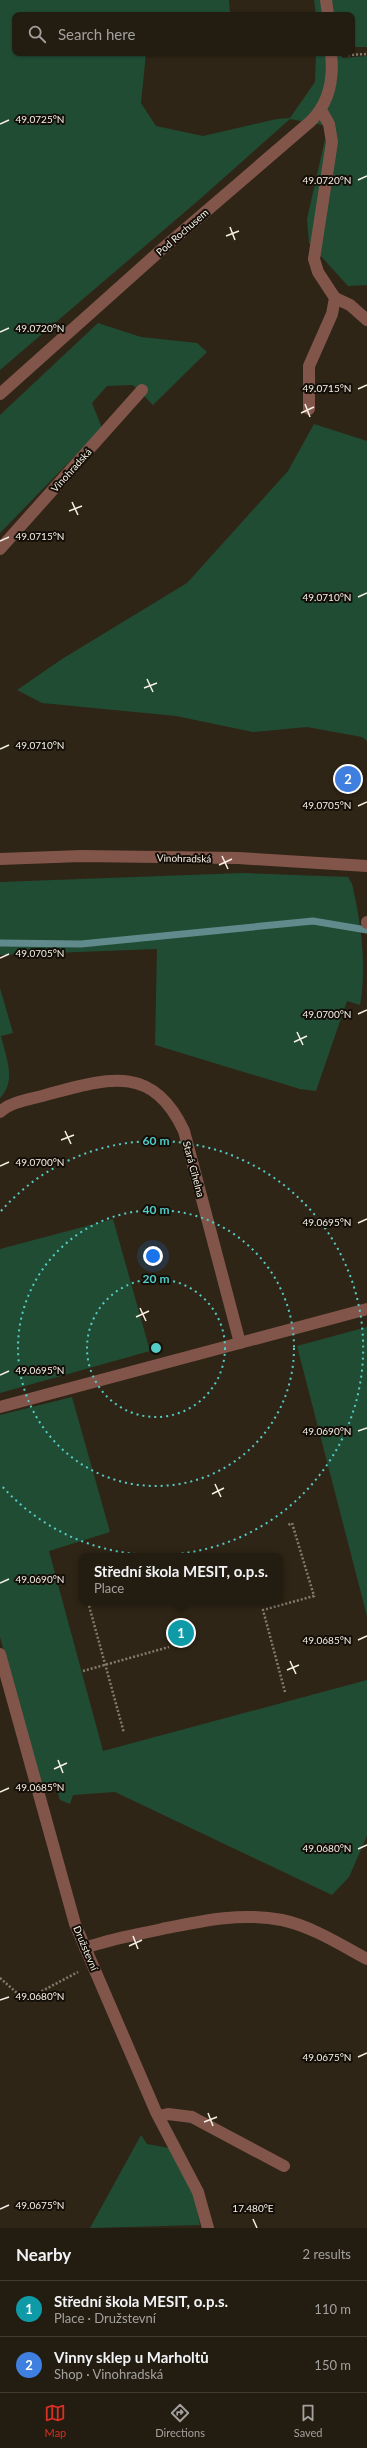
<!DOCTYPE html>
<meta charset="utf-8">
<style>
body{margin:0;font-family:Lato,sans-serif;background:#2f291e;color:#f1f3f6}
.you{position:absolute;left:153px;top:1256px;width:14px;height:14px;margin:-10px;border:3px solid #fff;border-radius:50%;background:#1a73e8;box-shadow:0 0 0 6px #1a73e833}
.badge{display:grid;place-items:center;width:26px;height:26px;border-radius:50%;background:#d93025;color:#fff;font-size:13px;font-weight:700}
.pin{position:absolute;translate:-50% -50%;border:2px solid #fff;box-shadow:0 1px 4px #0006}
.popup{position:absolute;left:79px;top:1553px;width:204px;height:52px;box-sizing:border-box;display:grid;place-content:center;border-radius:8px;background:#231c10;filter:drop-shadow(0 1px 3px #0005);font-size:13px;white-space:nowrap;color:#a3a19f}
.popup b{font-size:15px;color:#f1f3f6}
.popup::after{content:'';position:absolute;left:50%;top:100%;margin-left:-8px;border:8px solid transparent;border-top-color:#231c10}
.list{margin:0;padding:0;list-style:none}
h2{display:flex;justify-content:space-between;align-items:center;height:52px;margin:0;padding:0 16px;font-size:17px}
h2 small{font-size:13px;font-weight:400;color:#a3a19f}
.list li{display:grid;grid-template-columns:26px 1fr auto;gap:12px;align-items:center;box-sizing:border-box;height:56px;padding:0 16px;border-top:1px solid #403a30}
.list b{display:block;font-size:15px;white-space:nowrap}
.list p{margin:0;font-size:13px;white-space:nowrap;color:#a3a19f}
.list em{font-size:13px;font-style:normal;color:#a3a19f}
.icon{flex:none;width:22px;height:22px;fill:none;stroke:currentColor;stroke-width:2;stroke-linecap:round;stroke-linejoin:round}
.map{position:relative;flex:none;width:367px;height:2228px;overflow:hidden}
.search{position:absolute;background:#231c10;box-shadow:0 1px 3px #0004;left:12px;right:12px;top:12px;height:44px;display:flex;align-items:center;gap:10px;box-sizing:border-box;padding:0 14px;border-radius:8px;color:#a3a19f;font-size:15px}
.sheet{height:164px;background:#231c10}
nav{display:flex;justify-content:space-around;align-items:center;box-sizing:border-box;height:56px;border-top:1px solid #403a30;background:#231c10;font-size:11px;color:#a3a19f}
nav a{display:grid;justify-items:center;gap:2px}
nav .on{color:#d93025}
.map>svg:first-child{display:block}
.green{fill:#204c34}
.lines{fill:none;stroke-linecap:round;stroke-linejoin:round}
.stream{stroke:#608a8c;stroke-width:7}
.path{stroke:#847b6e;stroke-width:2.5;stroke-dasharray:2 2;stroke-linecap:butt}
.minor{stroke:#82554a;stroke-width:12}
.ticks{fill:none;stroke:#f7f0e6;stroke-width:1.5}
.ring{fill:none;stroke:#54cdc8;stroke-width:2;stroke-dasharray:2 4}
.labels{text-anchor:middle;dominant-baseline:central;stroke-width:4;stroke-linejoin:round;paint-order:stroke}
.street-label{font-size:10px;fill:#f7f0e6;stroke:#130f08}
.ticks-label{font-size:10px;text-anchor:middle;fill:#f7f0e6;stroke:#130f08;stroke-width:4;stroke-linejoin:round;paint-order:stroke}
.centre{fill:#54cdc8;stroke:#130f08;stroke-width:2}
.ring-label{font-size:12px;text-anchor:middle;font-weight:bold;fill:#54cdc8;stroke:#130f08;stroke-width:4;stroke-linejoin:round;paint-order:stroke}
</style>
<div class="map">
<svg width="367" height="2228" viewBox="0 0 367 2228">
<rect width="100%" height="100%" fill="#2f2516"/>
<g class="green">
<polygon points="0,0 229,0 230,15 15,15 15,53 146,53 141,103 156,126 203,136 277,119 290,118 315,82 316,53 342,53 342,58 367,56 367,285 348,286 309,243 307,219 328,126 290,119 200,199 0,370"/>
<polygon points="314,0 367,0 367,47 352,47 352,15 316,15"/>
<polygon points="98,323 141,337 197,343 207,352 153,405 133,385 107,386 92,403 102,428 0,533 0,415"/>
<polygon points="314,424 367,441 367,741 362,737 307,727 253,732 176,716 42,703 17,690 62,659 187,583 288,471"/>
<path d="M243 873 348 877 352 884C361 922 367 967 360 1005L347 1001 316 1091 300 1089 155 1045 157 949 0 955V882Z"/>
<path d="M0 988 13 1033 1 1036C6 1058 17 1080 0 1098Z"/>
<polygon points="113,1219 150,1351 0,1393 0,1249"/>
<polygon points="367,1327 367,1616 297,1346"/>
<polygon points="72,1397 110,1532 49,1551 103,1751 367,1680 367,1836 349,1877 332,1895 115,1792 73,1795 70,1804 60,1800 55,1784 42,1788 0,1637 0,1415"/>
<polygon points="141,2135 147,2144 169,2148 194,2193 200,2225 90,2228"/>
</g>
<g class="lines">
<polyline class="stream" points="0,943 81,944 313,921 367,930"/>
<g class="path">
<polyline points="348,55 367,54"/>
<polyline points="88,1602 124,1733"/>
<polyline points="83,1671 169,1647"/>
<polyline points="285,1692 263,1610 314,1596 292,1523 288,1525"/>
<polyline points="0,1978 25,2000 78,1972"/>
</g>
<g class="minor">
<polyline points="326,0 328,15"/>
<polyline points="335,298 350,305 367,320"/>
<path d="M0 394 161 250 311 121C329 103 334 79 331 53"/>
<polyline points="309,409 309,366 332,314 335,298 318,272 314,259 332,142 329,124 321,110"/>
<polyline points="0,549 142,390"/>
<polyline points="0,859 81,856 238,858 367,866"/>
<polyline points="367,922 367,923"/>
<path d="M0 1112C11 1101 34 1099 49 1094 109 1078 153 1064 184 1131L240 1343"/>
<polyline points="0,1407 367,1309"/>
<polyline points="0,1654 75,1924 156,2112 198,2192 208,2228"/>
<path d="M85 1948C110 1939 136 1935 162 1929 201 1921 241 1912 282 1920 311 1926 341 1945 367 1959"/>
<polyline points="159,2116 168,2114 192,2117 284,2166"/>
</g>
</g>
<path class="ticks" d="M0 124 9 120M358 180 367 176M230 227 235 240M226 236 239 231M0 332 9 328M358 389 367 385M305 404 310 417M301 413 314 407M72 502 78 515M69 511 82 506M0 541 9 537M358 597 367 593M147 679 153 692M144 688 157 683M0 749 9 745M358 806 367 802M222 856 228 869M219 865 232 859M0 958 9 954M358 1014 367 1010M297 1032 303 1045M294 1042 307 1036M65 1131 71 1144M61 1140 74 1135M0 1166 9 1162M358 1223 367 1219M140 1308 146 1321M136 1317 149 1311M0 1375 9 1371M358 1431 367 1428M215 1484 221 1497M212 1494 224 1488M0 1583 9 1579M358 1640 367 1636M290 1661 296 1674M287 1670 299 1665M58 1760 63 1773M54 1769 67 1763M0 1792 9 1788M358 1849 367 1845M133 1936 138 1949M129 1946 142 1940M0 2000 9 1997M358 2057 367 2053M208 2113 213 2126M204 2122 217 2117M0 2209 9 2205M253 2219 257 2228"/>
<g class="ring">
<circle cx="156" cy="1348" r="69"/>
<circle cx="156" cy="1348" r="138"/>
<path d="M1 1211A207 207 0 1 1 1 1485"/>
</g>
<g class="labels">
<g class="street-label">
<text transform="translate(182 232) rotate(-41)">Pod Rochusem</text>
<text transform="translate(71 470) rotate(-48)">Vinohradská</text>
<text transform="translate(184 858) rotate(1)">Vinohradská</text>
<text transform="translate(194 1169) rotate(75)">Stará Cihelna</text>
<text transform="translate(86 1948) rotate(67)">Družstevní</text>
</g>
</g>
<g class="ticks-label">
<text x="40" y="123">49.0725°N</text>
<text x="327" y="184">49.0720°N</text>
<text x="40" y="332">49.0720°N</text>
<text x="327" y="392">49.0715°N</text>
<text x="40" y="540">49.0715°N</text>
<text x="327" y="601">49.0710°N</text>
<text x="40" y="749">49.0710°N</text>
<text x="327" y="809">49.0705°N</text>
<text x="40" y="957">49.0705°N</text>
<text x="327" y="1018">49.0700°N</text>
<text x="40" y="1166">49.0700°N</text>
<text x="327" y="1226">49.0695°N</text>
<text x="40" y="1374">49.0695°N</text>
<text x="327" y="1435">49.0690°N</text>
<text x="40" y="1583">49.0690°N</text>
<text x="327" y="1644">49.0685°N</text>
<text x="40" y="1791">49.0685°N</text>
<text x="327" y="1852">49.0680°N</text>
<text x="40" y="2000">49.0680°N</text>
<text x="327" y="2061">49.0675°N</text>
<text x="40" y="2209">49.0675°N</text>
<text x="253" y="2212">17.480°E</text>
</g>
<circle cx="156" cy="1348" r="6" class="centre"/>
<g class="ring-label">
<text x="156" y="1145">60 m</text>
<text x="156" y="1214">40 m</text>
<text x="156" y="1283">20 m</text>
</g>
</svg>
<div class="you"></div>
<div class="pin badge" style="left:181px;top:1633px;background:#0f9aa8">1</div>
<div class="popup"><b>Střední škola MESIT, o.p.s.</b>Place</div>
<div class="pin badge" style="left:348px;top:779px;background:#3f7fe0">2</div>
<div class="search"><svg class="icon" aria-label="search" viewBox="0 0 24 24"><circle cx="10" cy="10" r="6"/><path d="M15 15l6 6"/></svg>Search here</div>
</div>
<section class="sheet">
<h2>Nearby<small>2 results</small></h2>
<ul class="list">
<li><span class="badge" style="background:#0f9aa8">1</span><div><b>Střední škola MESIT, o.p.s.</b><p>Place · Družstevní</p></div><em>110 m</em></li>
<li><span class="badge" style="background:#3f7fe0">2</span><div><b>Vinny sklep u Marholtů</b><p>Shop · Vinohradská</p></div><em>150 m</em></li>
</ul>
</section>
<nav>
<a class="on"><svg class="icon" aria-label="map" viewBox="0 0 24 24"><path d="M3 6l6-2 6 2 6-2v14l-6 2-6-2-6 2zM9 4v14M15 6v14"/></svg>Map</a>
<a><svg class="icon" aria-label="directions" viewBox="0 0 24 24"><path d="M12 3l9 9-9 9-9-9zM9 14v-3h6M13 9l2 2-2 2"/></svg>Directions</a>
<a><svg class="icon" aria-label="saved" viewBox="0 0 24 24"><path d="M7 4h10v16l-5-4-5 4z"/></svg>Saved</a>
</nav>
